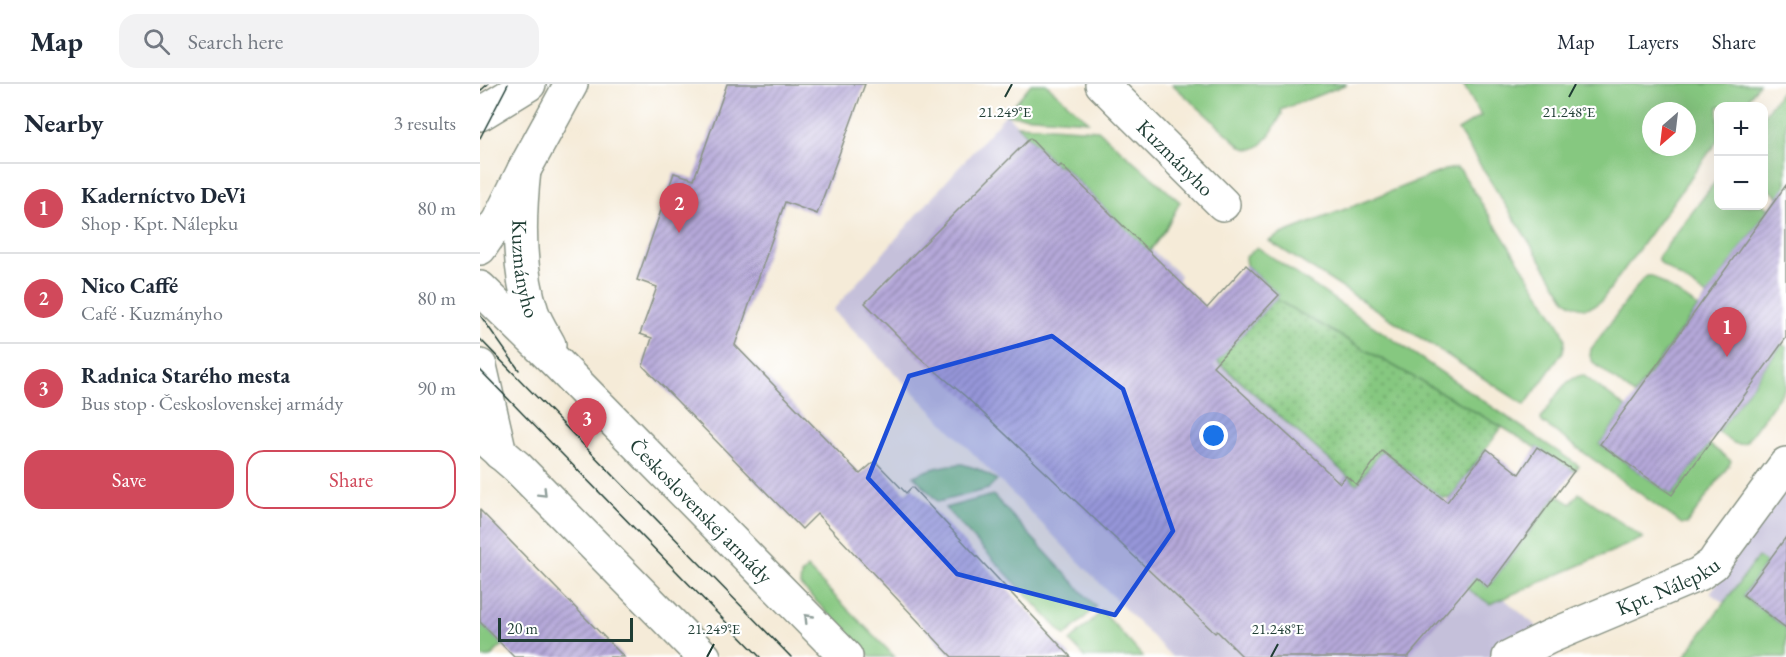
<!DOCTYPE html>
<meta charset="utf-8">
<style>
body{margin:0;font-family:"EB Garamond",serif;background:#f2f2f3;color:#1f2937}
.controls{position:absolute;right:18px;top:18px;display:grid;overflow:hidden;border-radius:12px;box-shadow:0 6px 24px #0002}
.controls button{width:54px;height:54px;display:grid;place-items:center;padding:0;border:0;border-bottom:2px solid #e0e1e3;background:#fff;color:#1f2937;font:30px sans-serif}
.compass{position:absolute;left:1162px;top:18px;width:54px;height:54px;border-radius:50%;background:#fff;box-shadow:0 6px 24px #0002;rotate:208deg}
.scale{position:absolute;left:18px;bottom:15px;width:135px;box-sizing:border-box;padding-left:6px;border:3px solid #1f3d34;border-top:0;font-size:16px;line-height:21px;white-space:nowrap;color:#1f3d34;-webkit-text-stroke:4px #fff;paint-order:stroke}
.you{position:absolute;left:734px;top:352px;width:21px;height:21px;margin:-15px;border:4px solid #fff;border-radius:50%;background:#1a73e8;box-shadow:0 0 0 9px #1a73e833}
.badge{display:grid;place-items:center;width:39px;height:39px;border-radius:50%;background:#d1495b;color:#fff;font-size:20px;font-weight:700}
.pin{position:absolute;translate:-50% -50px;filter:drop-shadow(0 2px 3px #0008)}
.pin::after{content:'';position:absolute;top:32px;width:21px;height:18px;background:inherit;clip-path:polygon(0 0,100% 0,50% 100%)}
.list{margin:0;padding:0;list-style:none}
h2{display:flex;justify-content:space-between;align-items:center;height:78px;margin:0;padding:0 24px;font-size:26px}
h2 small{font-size:20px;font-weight:400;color:#747a83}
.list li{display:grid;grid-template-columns:39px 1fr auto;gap:18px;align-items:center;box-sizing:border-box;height:90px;padding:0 24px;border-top:2px solid #e0e1e3}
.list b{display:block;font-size:22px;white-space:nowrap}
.list p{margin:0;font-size:20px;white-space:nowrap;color:#747a83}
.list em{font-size:20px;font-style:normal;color:#747a83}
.actions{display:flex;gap:12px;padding:18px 24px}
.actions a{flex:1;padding:14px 0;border:2px solid #d1495b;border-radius:18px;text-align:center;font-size:21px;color:#d1495b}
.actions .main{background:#d1495b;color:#fff}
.icon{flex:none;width:33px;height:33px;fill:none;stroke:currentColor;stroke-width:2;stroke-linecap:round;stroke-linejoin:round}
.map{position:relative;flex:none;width:1306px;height:573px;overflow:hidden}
header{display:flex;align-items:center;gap:36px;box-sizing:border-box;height:84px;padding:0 30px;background:#fff;border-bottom:2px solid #e0e1e3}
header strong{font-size:28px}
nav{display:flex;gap:33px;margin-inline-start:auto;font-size:21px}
.search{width:420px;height:54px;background:#f2f2f3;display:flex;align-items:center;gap:15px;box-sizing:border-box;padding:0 21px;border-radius:18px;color:#747a83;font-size:22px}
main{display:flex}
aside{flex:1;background:#fff}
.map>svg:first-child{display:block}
.industrial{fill:#c5c0da}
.grass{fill:#86c880;stroke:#52825a;stroke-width:1.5;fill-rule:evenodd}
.garden{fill:url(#garden-dots);stroke:#52825a;stroke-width:1.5}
.building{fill:url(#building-hatch)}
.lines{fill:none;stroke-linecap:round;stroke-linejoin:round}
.minor-casing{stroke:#8a9486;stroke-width:36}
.minor{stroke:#fff;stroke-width:33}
.tram{stroke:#1f3d34;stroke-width:1.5}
.oneway{stroke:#8f9e9a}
.marked{fill:#1d4ed8;fill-opacity:0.2;stroke:#1d4ed8;stroke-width:4.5;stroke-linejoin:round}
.ticks{fill:none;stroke:#1f3d34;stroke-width:2}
.labels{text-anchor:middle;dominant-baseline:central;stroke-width:4.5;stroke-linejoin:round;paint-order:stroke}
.street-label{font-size:21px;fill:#1f3d34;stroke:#fff}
.ticks-label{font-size:15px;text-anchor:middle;fill:#1f3d34;stroke:#fff;stroke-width:4.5;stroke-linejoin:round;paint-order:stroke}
</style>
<header>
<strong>Map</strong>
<div class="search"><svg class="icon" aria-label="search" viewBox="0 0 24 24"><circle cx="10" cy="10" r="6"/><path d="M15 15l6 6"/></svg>Search here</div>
<nav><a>Map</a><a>Layers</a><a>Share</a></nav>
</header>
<main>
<aside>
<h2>Nearby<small>3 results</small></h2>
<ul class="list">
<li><span class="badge">1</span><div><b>Kaderníctvo DeVi</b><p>Shop · Kpt. Nálepku</p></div><em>80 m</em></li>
<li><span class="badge">2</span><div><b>Nico Caffé</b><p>Café · Kuzmányho</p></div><em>80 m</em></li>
<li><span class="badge">3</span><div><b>Radnica Starého mesta</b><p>Bus stop · Československej armády</p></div><em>90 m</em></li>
</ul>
<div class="actions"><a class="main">Save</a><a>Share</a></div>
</aside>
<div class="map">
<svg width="1306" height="573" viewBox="0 0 1306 573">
<defs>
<pattern id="garden-dots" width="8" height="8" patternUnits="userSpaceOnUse" patternTransform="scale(1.5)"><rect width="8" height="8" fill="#86c880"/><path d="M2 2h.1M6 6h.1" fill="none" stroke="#6da46a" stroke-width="1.8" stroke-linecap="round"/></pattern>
<pattern id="building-hatch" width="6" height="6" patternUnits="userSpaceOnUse" patternTransform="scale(1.5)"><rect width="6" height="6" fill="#b5a8d9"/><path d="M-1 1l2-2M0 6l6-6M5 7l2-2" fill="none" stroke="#938ab1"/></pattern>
</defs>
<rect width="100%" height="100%" fill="#fff"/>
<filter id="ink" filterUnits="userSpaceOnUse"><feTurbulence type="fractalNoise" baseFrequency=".0167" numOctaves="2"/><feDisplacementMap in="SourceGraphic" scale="12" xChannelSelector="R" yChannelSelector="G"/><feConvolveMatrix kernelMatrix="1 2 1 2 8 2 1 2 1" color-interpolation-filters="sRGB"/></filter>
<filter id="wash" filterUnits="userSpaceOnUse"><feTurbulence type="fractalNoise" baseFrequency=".008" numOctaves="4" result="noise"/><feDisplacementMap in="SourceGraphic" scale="24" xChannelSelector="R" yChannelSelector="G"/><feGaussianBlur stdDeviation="1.35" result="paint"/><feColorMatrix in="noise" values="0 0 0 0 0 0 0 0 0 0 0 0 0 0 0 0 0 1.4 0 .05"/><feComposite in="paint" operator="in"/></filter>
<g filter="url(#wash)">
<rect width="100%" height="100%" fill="#f5ebd8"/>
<g class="industrial">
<polygon points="526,30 576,81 700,191 687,230 877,400 935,445 1010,520 1022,513 1069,553 1029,573 692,573 353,226"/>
<polygon points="1306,406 1306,564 1230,509"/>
</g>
<g class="grass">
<polygon points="551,0 566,0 608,37 527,31 526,30"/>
<path d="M692 0H867L801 26 802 30C793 44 782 73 762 63Z"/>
<path d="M983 0H1279L1263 22H1238V56L1122 216C1110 227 1099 226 1086 216L978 46 1001 32ZM1171 27H1207V63H1171Z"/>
<polygon points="1306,0 1306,103 1299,113 1284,101 1284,31"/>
<polygon points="537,41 618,46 700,118 685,146 669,168 581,81 576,81"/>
<polygon points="976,84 981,87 1082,245 1085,256 1083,268 1045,321 789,157 799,151 965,86"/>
<polygon points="1238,94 1238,122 1284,121 1289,125 1227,212 1183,181 1179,177 1179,172"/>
<polygon points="777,163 1099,382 1094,387 1022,343 795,215 799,211 766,181 765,174"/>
<polygon points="1167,192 1172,192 1218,223 1154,311 1113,278 1110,272 1111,265 1162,196"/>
<path d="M1302 260 1306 263V303L1266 358C1256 365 1247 354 1238 348Z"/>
<path d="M1103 291 1146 324 1120 360 1192 411 1229 360 1251 377 1249 381 1207 440H1202L1062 338 1061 335C1072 319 1083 294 1103 291Z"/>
<path d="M482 380 498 385 517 396 508 405 458 418 434 392C450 384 464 381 482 380Z"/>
<polygon points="1099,409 1163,454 1010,520 985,503 935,445 1008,503 1077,411 1091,420"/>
<polygon points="513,411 616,523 585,552 465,424"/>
<polygon points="1278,473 1286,479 1263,512 1306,544 1306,573 1204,573"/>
<polygon points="327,484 415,573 391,573 320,501 321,491"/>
<polygon points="622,527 663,573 605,573 590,557"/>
<polygon points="0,538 23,561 10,573 0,573"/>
</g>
<polygon class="garden" points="795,215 1022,343 970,414 962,414 902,367 877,400 737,277"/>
<g id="blocks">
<g class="building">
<polygon points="247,0 385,0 337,130 305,118 255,261 380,390 395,377 426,409 432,403 591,573 472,573 337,430 322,445 163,282 172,254 160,250 177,203 157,196 194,89 214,95"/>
<polygon points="550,54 578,84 581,81 727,224 766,181 799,211 733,282 860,399 866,392 877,401 902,367 967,418 1007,365 1039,390 1057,363 1094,387 1008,503 996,493 928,573 763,573 737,547 735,549 485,312 439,273 385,219"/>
<polygon points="1306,101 1306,254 1192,411 1120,360"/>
<polygon points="0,426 75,503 144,573 34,573 0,538"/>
<polygon points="1306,453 1306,544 1263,511"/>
</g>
</g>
</g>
<g filter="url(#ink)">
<use href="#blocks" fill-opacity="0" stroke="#8a9486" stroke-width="1.5"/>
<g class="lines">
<g class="minor-casing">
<g id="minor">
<path id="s1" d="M622 0 743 120"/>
<polyline points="0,30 49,0"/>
<path id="s2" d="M44 86C39 131 37 184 52 228 56 239 63 250 69 261"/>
<polyline points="0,164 19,136 44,86 91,0"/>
<path id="s3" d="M0 204 77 279 366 573"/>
<polyline points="0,282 20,369"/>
<polyline points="0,351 37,383 224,573"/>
<path id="s4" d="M1029 573 1069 553 1219 490 1233 480 1239 471 1306 380"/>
</g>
</g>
<use href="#minor" class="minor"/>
<g class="tram">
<polyline points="0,7 8,0"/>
<polyline points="0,54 28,0"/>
<polyline points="0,231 39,286"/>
<polyline points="0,255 311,573"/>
<polyline points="0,286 280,573"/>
</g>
</g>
<defs><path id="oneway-chevron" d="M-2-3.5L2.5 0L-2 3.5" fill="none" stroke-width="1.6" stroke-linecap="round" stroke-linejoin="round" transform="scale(1.5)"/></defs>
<g class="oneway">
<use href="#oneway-chevron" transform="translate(63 409) rotate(45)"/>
<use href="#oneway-chevron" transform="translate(328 534) rotate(-134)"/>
</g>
</g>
<path class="marked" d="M572 252 643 305 693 447 635 531 477 490 388 394 429 292Z"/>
<path class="ticks" d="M525 13 532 0M1089 13 1096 0M227 573 234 560M791 573 798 560"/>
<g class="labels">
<g class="street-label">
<text stroke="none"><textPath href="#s1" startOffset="104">Kuzmányho</textPath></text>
<text stroke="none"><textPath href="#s2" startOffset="99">Kuzmányho</textPath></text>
<text stroke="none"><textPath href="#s3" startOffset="314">Československej armády</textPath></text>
<text stroke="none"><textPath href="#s4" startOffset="174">Kpt. Nálepku</textPath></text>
</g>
</g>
<g class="ticks-label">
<text x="525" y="33">21.249°E</text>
<text x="1089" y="33">21.248°E</text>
<text x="234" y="550">21.249°E</text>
<text x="798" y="550">21.248°E</text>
</g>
</svg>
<div class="controls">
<button>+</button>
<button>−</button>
</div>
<svg class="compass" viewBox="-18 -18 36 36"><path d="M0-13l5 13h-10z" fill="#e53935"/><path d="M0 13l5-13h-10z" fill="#747a83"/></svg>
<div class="scale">20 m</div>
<div class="you"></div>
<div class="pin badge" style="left:1247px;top:273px">1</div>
<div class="pin badge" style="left:199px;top:149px">2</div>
<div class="pin badge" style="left:107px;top:364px">3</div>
</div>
</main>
